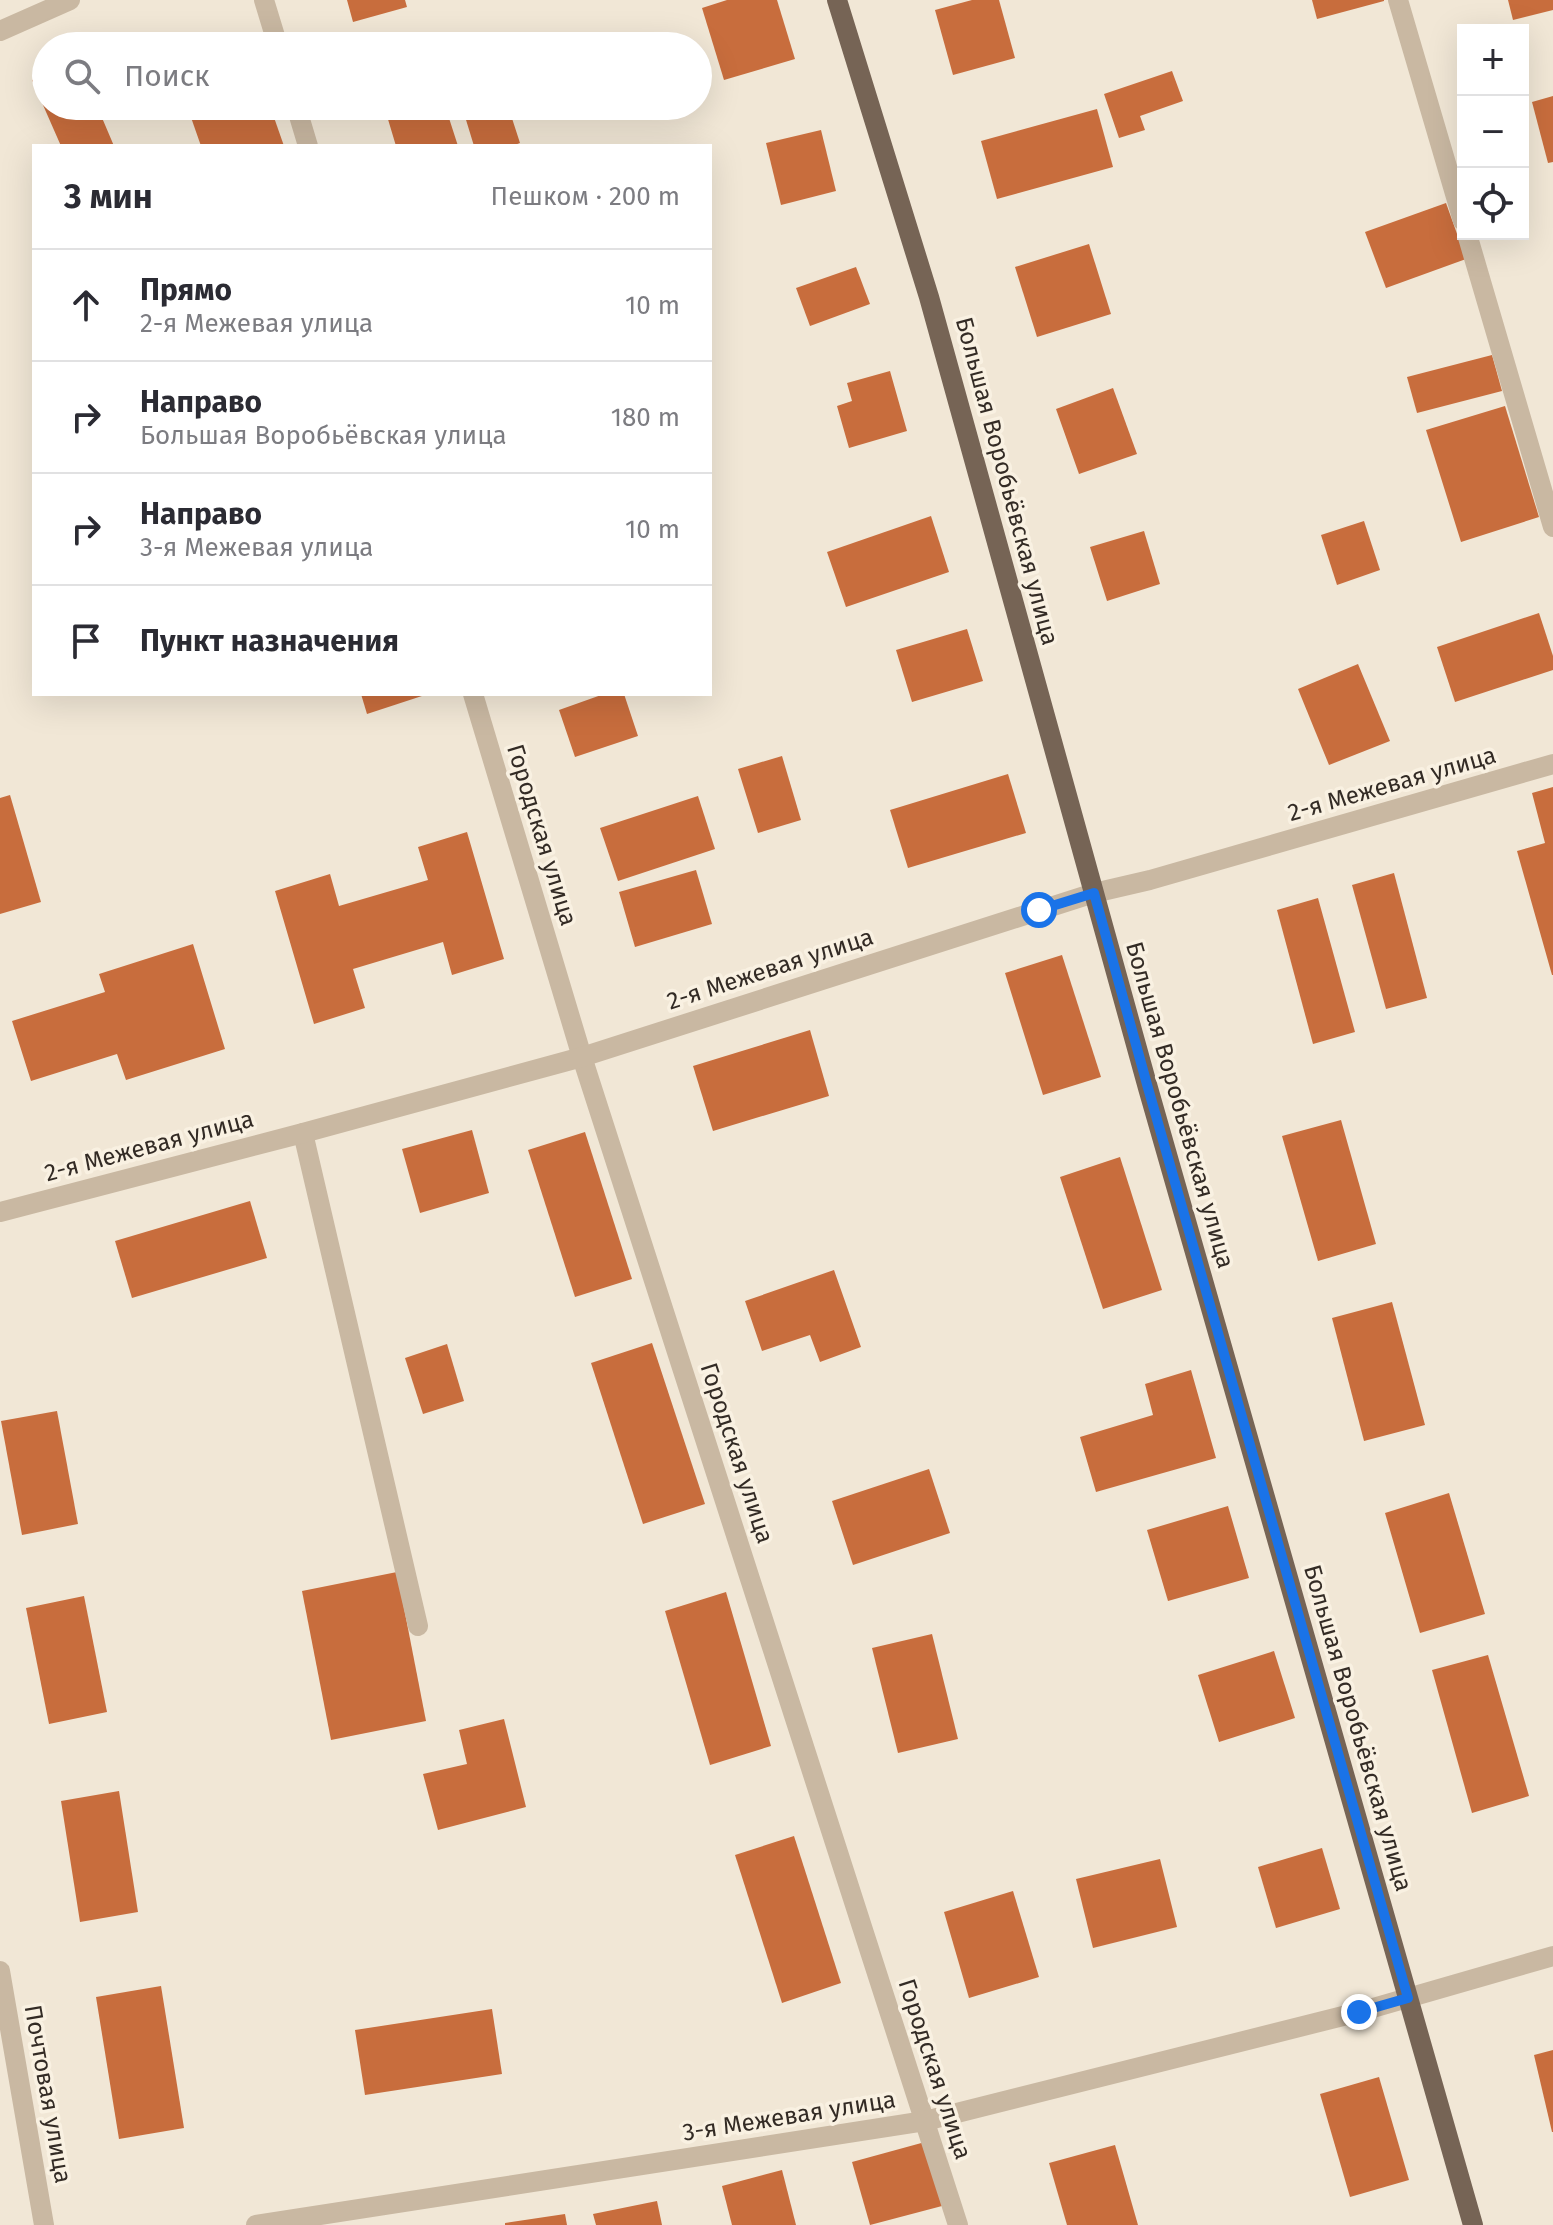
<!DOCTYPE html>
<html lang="ru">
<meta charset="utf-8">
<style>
body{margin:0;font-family:"Fira Sans",sans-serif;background:#f7f7f7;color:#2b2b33}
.controls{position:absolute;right:24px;top:24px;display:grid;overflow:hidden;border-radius:0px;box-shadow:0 8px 32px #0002}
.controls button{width:72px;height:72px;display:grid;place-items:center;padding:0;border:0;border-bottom:2px solid #e1e1e2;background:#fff;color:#2b2b33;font:40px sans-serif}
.stop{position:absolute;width:24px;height:24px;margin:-18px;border:6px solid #1a73e8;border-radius:50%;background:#fff}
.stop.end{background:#1a73e8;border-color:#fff;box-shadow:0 2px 8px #0008}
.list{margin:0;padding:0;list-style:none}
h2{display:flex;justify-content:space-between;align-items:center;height:104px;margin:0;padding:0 32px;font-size:34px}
h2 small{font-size:26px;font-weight:400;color:#7c7c81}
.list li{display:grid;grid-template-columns:52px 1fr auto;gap:24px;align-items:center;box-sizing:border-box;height:112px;padding:0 32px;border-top:2px solid #e1e1e2}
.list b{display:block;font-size:30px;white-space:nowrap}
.list p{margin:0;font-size:26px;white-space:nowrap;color:#7c7c81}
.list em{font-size:26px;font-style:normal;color:#7c7c81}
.icon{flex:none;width:44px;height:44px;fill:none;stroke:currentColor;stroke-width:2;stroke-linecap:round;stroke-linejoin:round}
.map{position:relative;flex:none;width:1553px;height:2225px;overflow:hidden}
.search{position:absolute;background:#fff;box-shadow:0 8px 32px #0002;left:32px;top:32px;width:680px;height:88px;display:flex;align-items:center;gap:20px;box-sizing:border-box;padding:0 28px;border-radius:44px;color:#7c7c81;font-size:30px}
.panel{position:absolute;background:#fff;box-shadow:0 8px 32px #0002;left:32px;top:144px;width:680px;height:552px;border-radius:0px}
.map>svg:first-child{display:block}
.building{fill:#c86d3d}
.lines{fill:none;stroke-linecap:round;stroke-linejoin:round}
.minor{stroke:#c9b8a2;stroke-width:20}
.major{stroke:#766455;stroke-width:20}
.route{stroke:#1a73e8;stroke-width:10}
.labels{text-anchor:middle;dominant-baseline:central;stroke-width:7;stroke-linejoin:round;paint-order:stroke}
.street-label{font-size:24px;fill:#332b25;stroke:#f9f1e2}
</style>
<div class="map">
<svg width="1553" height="2225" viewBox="0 0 1553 2225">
<rect width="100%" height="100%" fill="#f1e7d6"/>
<g class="building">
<polygon points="347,0 405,0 407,7 353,22"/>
<polygon points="727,0 777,0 795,59 724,80 702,8"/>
<polygon points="972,0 999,0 1015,58 953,75 935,10"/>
<polygon points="1312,0 1384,0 1384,1 1317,19"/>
<polygon points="1508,0 1553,0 1553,10 1513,20"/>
<polygon points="485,36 489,46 457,46 457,45"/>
<polygon points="1172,71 1183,101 1140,116 1145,130 1119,138 1104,94"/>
<polygon points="46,74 46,106 97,106 114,146 61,146 32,80"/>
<polygon points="1553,96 1553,162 1548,163 1532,102"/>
<polygon points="187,106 270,106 284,146 201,146"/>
<polygon points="384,106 508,106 520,143 512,146 474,146 463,110 448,115 458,146 396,146"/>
<polygon points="1097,109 1113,167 997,199 981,141"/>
<polygon points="821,130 836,191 781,205 766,143"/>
<polygon points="1446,203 1466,259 1386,288 1365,232"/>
<polygon points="1089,244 1111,314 1037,337 1015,267"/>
<polygon points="856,267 870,304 810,326 796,288"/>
<polygon points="1492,355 1502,391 1417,413 1407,377"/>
<polygon points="890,371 907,431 849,448 837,406 852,401 847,383"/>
<polygon points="1113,388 1137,454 1079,474 1056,409"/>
<polygon points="1505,406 1539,517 1461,542 1426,430"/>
<polygon points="931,516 949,572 846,607 827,552"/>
<polygon points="1364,521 1380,570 1337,585 1321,535"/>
<polygon points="1144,531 1160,584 1107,601 1090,547"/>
<polygon points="1539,613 1553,656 1553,670 1455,702 1437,647"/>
<polygon points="967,629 983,681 912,702 896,650"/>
<polygon points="1358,664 1390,741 1329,765 1298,689"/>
<polygon points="361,694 425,694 425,695 367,714"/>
<polygon points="604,694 624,694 638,736 575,757 559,710"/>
<polygon points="782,756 801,820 758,833 738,769"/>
<polygon points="1008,774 1026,833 908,868 890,810"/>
<polygon points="1553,787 1553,975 1552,975 1517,851 1545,843 1532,793"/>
<polygon points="10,795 41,902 0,914 0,798"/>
<polygon points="698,796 715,849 618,881 600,828"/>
<polygon points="467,832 504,959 452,975 443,942 353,969 365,1008 314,1024 275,891 330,874 339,906 428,880 418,847"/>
<polygon points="696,870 712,924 635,947 619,892"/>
<polygon points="1394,873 1427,998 1386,1009 1352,885"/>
<polygon points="1318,898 1355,1032 1313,1044 1277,910"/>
<polygon points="193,944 225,1049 126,1080 117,1054 31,1081 12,1021 105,992 99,974"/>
<polygon points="1062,955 1101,1077 1043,1095 1005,973"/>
<polygon points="810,1030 829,1096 713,1131 693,1066"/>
<polygon points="1341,1120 1376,1244 1318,1261 1282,1136"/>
<polygon points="472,1130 489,1193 420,1213 402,1149"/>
<polygon points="585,1132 632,1279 575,1297 528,1150"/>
<polygon points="1120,1157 1162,1290 1103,1309 1060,1177"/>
<polygon points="250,1201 267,1258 132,1298 115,1241"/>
<polygon points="834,1270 861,1347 820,1362 810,1335 762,1351 745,1301"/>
<polygon points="1392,1302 1425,1425 1364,1441 1332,1318"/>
<polygon points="652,1343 705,1504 643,1524 591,1363"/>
<polygon points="447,1344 464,1401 423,1414 405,1358"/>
<polygon points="1191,1370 1216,1458 1096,1492 1080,1437 1153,1415 1145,1384"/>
<polygon points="57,1411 78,1524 22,1535 1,1421"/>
<polygon points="929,1469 950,1533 853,1565 832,1501"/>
<polygon points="1449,1493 1485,1614 1420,1633 1385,1513"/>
<polygon points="1228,1506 1249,1578 1168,1601 1147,1530"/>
<polygon points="397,1572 426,1721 331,1740 302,1591"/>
<polygon points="726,1592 771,1746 710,1765 665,1611"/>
<polygon points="84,1596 107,1712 49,1724 26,1608"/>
<polygon points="932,1634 958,1739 898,1753 872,1648"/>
<polygon points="1274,1651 1295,1718 1219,1742 1198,1675"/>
<polygon points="1488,1655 1529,1796 1472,1813 1432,1670"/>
<polygon points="504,1719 526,1807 438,1830 423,1774 467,1764 459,1730"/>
<polygon points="119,1791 138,1912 80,1922 61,1801"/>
<polygon points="794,1836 841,1983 782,2003 735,1855"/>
<polygon points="1322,1848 1340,1909 1276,1928 1258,1867"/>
<polygon points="1160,1859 1177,1927 1093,1948 1076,1879"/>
<polygon points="1013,1891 1039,1977 969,1998 944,1912"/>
<polygon points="161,1986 184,2128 119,2139 96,1997"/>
<polygon points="492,2009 502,2074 365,2095 355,2030"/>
<polygon points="1553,2050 1553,2132 1552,2132 1534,2055"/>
<polygon points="1379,2077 1409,2180 1350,2197 1320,2094"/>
<polygon points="925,2142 942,2206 870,2225 852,2162"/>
<polygon points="1115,2145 1138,2225 1067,2225 1049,2163"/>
<polygon points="782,2170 796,2225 732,2225 722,2186"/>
<polygon points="657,2201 662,2225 596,2225 593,2214"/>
<polygon points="565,2214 567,2225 505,2225 505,2223"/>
</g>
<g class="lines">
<g class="minor">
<polyline points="264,0 278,46"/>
<polyline points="1398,0 1463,221"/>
<polyline points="0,31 70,0"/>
<polyline points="296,106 308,146"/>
<polyline points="1467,234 1553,527"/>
<polyline points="473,694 582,1057 958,2225"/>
<polyline points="303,1133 418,1626"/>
<polyline points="0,1212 303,1133 582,1057 1094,893 1150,880 1553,764"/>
<polyline points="0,1971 44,2225"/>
<polyline points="256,2225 925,2121 1359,2012 1553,1956"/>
</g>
<polyline class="major" points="837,0 929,297 1148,1088 1473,2225"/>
</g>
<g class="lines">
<polyline class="route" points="1039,910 1094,893 1148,1088 1408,1998 1359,2012"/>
</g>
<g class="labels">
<g class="street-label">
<text transform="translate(1007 481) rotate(75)">Большая Воробьёвская улица</text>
<text transform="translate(1392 784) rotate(-16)">2-я Межевая улица</text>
<text transform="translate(542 835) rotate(73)">Городская улица</text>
<text transform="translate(770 969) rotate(-18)">2-я Межевая улица</text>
<text transform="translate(1180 1105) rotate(74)">Большая Воробьёвская улица</text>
<text transform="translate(149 1146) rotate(-15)">2-я Межевая улица</text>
<text transform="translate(737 1453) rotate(72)">Городская улица</text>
<text transform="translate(1358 1728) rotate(74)">Большая Воробьёвская улица</text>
<text transform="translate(935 2069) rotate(72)">Городская улица</text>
<text transform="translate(48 2094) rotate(80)">Почтовая улица</text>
<text transform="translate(789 2116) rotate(-9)">3-я Межевая улица</text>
</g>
</g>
</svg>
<div class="controls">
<button>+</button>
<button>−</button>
<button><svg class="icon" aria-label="locate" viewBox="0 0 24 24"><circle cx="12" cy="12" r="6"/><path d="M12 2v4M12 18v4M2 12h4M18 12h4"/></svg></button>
</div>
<div class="stop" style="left:1039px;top:910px"></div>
<div class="stop end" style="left:1359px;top:2012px"></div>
<div class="search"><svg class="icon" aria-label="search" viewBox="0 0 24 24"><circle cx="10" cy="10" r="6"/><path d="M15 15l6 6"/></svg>Поиск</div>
<section class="panel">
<h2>3 мин<small>Пешком · 200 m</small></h2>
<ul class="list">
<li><svg class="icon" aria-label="ahead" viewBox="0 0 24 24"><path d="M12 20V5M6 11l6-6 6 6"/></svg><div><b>Прямо</b><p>2-я Межевая улица</p></div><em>10 m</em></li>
<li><svg class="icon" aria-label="right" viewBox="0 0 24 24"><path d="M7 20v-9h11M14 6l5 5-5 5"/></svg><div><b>Направо</b><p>Большая Воробьёвская улица</p></div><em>180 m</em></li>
<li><svg class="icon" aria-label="right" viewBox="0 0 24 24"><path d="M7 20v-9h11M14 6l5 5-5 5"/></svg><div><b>Направо</b><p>3-я Межевая улица</p></div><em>10 m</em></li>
<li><svg class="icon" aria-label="arrive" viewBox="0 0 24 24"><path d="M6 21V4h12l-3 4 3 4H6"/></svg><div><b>Пункт назначения</b></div></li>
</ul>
</section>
</div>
